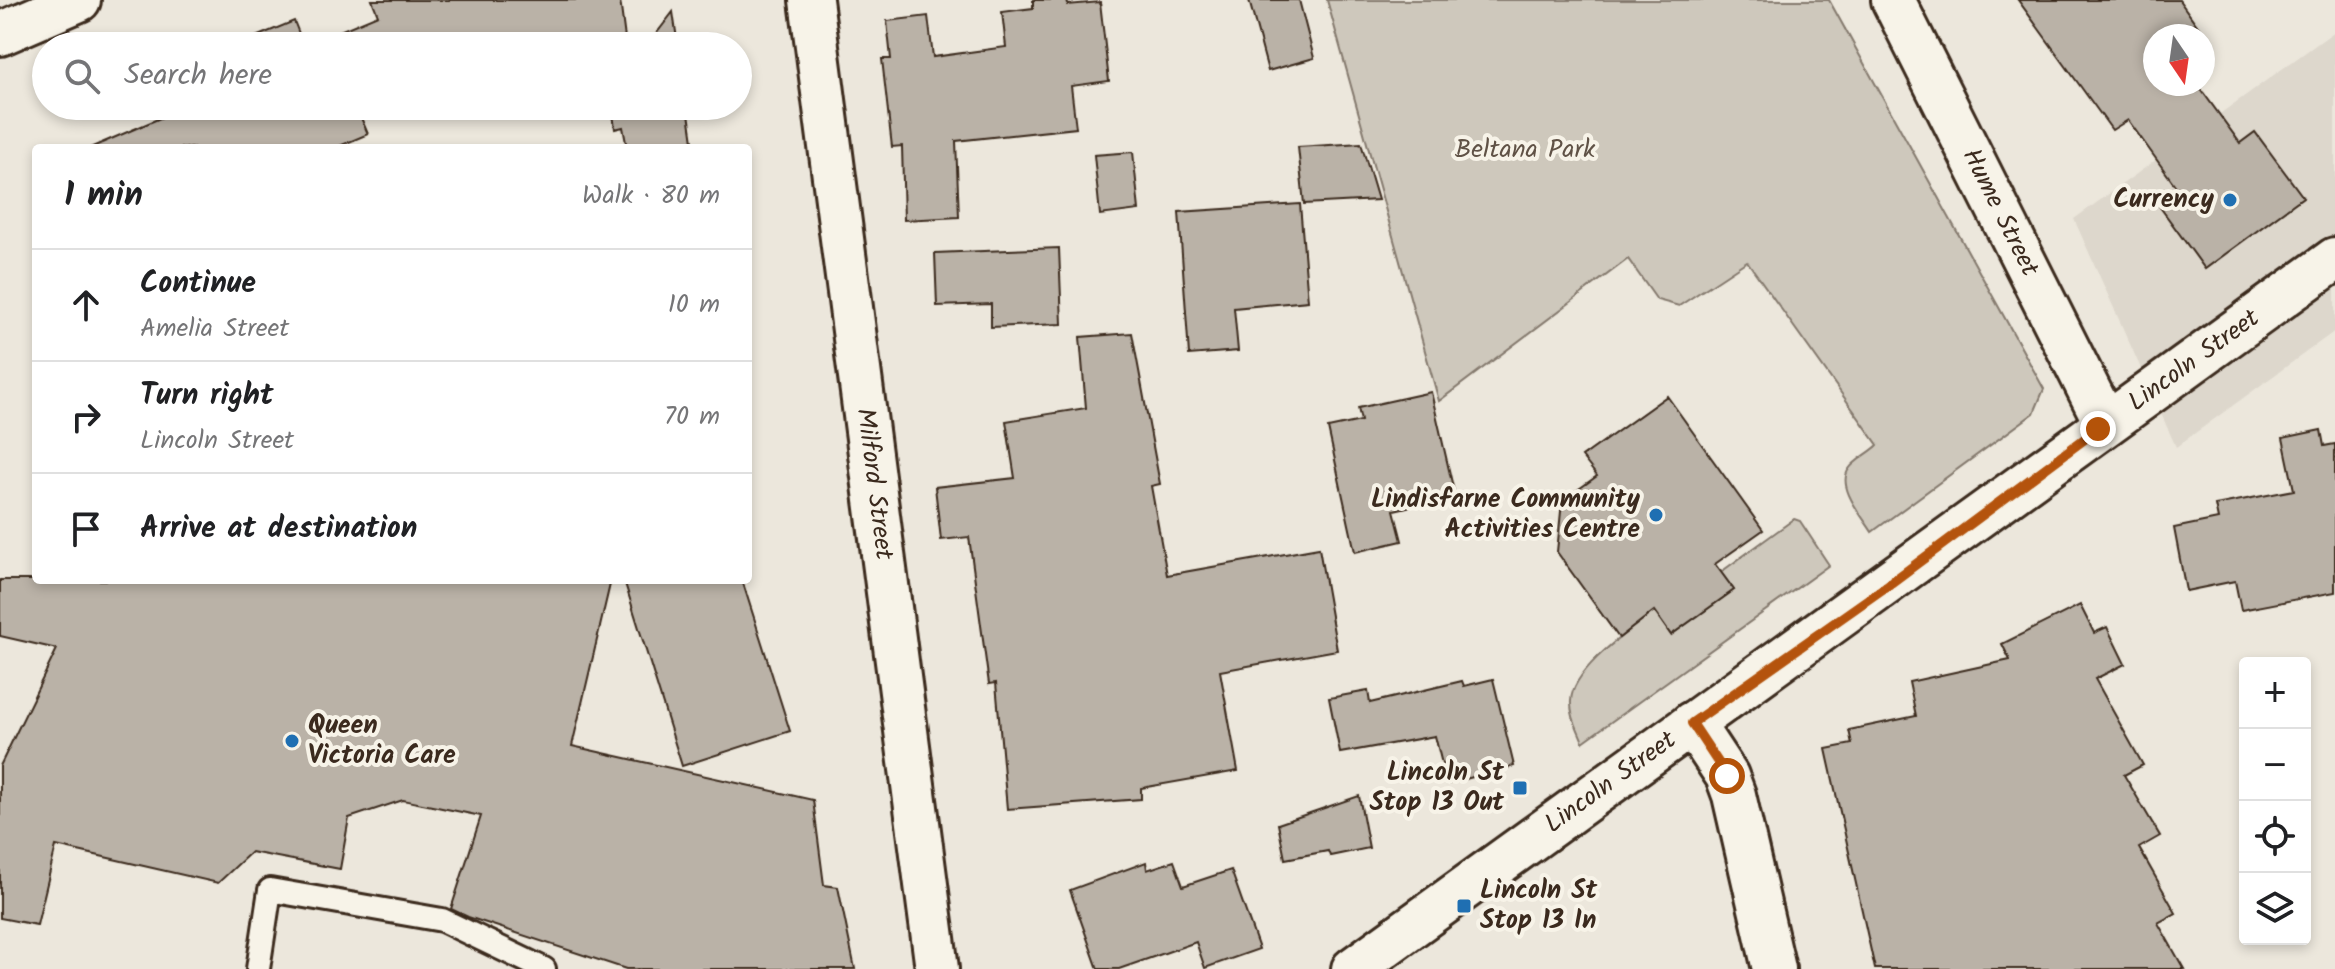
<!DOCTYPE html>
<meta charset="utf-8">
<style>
body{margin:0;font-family:Kalam,sans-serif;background:#f6f6f6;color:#202124}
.controls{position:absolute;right:24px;bottom:24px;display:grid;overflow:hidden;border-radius:8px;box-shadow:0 4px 12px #0003}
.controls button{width:72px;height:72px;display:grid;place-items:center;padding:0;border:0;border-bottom:2px solid #e0e0e0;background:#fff;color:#202124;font:40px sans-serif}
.compass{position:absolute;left:2143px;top:24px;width:72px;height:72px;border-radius:50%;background:#fff;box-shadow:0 4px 12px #0003;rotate:167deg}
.stop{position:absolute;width:24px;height:24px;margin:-18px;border:6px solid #b45309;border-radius:50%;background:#fff}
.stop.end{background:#b45309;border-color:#fff;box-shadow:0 2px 8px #0008}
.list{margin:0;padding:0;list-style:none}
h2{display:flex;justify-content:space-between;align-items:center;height:104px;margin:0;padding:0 32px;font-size:34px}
h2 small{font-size:26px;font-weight:400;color:#757577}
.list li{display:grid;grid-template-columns:52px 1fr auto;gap:24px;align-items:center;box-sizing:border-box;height:112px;padding:0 32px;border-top:2px solid #e0e0e0}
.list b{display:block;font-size:30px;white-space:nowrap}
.list p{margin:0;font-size:26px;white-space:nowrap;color:#757577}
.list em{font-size:26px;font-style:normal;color:#757577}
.icon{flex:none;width:44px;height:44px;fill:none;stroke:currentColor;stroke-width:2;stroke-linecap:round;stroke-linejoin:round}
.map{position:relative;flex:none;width:2335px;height:969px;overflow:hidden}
.search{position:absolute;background:#fff;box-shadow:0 4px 12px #0003;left:32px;top:32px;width:720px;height:88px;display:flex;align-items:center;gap:20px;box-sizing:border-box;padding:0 28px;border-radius:44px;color:#757577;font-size:30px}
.panel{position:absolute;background:#fff;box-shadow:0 4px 12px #0003;left:32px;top:144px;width:720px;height:440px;border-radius:8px}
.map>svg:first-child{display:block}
.built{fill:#ddd7cc}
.green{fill:#cec8bc;stroke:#84796d;stroke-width:2}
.building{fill:#bab2a7;stroke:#3b2a1e;stroke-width:2}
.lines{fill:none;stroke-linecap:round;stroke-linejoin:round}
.service-casing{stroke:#3b2a1e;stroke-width:28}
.minor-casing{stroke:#3b2a1e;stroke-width:48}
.service{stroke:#f7f3e8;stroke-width:22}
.minor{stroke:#f7f3e8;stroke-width:42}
.route{stroke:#b45309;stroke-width:10}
.poi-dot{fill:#1f6fb2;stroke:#f7f3e8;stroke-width:3}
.labels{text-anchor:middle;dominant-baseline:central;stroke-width:8;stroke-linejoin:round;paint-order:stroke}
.park-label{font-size:26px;fill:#605246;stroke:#f7f3e8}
.poi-label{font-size:26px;font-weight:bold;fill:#3b2a1e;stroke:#f7f3e8;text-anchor:end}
.street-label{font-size:26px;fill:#3b2a1e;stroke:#f7f3e8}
</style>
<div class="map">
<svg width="2335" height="969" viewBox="0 0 2335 969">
<rect width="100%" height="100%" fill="#ece7dc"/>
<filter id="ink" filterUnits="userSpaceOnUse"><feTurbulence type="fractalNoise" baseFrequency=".0125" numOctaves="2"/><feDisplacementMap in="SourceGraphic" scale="16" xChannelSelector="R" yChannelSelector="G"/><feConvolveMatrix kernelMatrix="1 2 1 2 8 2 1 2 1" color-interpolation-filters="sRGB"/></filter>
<g filter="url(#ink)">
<polygon class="built" points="2335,31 2335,331 2176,447 2074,219"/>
<g class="green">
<path d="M1327 0H1829L2044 389 2034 413 1872 532C1863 517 1836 487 1849 469 1855 460 1870 453 1878 445L1747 261 1679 306 1657 300 1628 259 1439 401Z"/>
<path d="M1794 519 1800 521 1829 565 1583 742C1578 729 1570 715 1571 701 1572 669 1630 630 1654 611L1671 635 1734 590 1721 572Z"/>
</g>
<g class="building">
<polygon points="372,0 620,0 626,46 234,46 294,21 304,46 378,15"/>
<polygon points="1033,0 1067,0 1068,5 1100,2 1109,81 1071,86 1076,128 956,141 959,217 904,220 902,146 892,147 882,59 891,59 887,21 928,16 933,57 1006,47 1002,12 1033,8"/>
<polygon points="1249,0 1299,0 1314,58 1268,71"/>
<polygon points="2018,0 2179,0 2199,28 2188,36 2155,36 2155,84 2197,84 2240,143 2255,132 2303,197 2205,269 2157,203 2177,188 2128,120 2112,130"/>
<polygon points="673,12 678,46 647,46"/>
<polygon points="177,106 356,106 368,134 335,148 90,148 179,110"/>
<polygon points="612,106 688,106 694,148 627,148 623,127 615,129"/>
<polygon points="1361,143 1378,200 1304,204 1298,147"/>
<polygon points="1133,152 1139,210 1100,215 1094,155"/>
<polygon points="1300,204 1308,301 1234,308 1238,351 1189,355 1179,212"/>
<polygon points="1059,248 1062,324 991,327 991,304 937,306 935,253"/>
<polygon points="1132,333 1160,484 1151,486 1167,575 1319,548 1337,650 1220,671 1238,771 1141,788 1141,799 1007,809 996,683 989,684 969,537 941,540 935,487 1015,478 1006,421 1086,408 1080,337"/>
<polygon points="1431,392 1455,496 1394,510 1402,541 1355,552 1328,428 1361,421 1358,408"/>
<polygon points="1667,396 1763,530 1715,564 1734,590 1671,635 1654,611 1619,638 1557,552 1562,501 1597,476 1582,457"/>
<polygon points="2321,430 2324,446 2335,444 2335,592 2241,610 2235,581 2186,591 2174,528 2218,519 2215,505 2294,490 2283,438"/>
<polygon points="0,580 611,580 572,746 813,800 824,885 838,887 855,969 626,969 468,917 451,909 481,816 403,800 349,818 340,869 251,852 218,883 56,846 37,925 0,918 0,766 57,649 0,636"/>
<polygon points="624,580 742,580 790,731 682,766"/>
<polygon points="2080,605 2094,633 2107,627 2125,664 2095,679 2143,765 2124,775 2160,836 2139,848 2176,913 2158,923 2184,969 1875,969 1826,749 1852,744 1849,730 1916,716 1909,682 2010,660 2002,644"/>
<polygon points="1493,679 1514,766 1447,784 1435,736 1340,753 1329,698 1368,691 1370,703 1462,681 1464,686"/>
<polygon points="1359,796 1369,848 1330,856 1328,851 1285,859 1278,824"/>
<polygon points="1174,861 1183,886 1231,870 1259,949 1205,968 1196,942 1119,969 1098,969 1070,890 1146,862 1147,870"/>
</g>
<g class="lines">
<g class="service-casing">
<polyline id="service" points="258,969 270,890 442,920 544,969"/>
</g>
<g class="minor-casing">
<g id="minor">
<path id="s1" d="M811 0 937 969"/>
<path id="s2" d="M1893 0 2106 424"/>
<polyline points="0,34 79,0"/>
<polyline points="1692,723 1727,776 1734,795 1774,969"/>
<path id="s3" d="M1353 969 2335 259"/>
</g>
</g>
<use href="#service" class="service"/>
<use href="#minor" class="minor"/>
</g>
</g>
<g class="lines" filter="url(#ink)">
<polyline class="route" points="1727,776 1692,723 1884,588 2098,429"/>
</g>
<g class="poi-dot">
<circle cx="2230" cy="200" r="8"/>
<circle cx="1656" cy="515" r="8"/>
<circle cx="292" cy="741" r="8"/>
<rect x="1512" y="780" width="16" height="16" rx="4"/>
<rect x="1456" y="898" width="16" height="16" rx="4"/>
</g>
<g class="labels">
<g class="park-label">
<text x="1525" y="150">Beltana Park</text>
</g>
<g class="poi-label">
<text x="2214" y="200">Currency</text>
<text x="1640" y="500">Lindisfarne Community<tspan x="1640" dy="30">Activities Centre</tspan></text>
<text x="308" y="726" text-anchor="start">Queen<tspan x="308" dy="30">Victoria Care</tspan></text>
<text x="1504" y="773">Lincoln St<tspan x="1504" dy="30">Stop 13 Out</tspan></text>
<text x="1480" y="891" text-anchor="start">Lincoln St<tspan x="1480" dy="30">Stop 13 In</tspan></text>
</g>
<g class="street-label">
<text stroke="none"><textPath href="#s2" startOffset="238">Hume Street</textPath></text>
<text stroke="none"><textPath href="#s3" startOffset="1038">Lincoln Street</textPath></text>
<text stroke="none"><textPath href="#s1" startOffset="488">Milford Street</textPath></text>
<text stroke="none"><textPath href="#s3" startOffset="318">Lincoln Street</textPath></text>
</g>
</g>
</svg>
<div class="controls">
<button>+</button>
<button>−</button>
<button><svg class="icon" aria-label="locate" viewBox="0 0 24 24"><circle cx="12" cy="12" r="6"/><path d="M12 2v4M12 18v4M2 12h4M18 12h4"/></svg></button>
<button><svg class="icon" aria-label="layers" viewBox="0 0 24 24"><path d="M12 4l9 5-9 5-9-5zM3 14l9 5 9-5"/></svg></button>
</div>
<svg class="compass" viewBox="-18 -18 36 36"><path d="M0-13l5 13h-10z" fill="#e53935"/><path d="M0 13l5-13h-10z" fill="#757577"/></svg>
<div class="stop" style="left:1727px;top:776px"></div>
<div class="stop end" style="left:2098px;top:429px"></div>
<div class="search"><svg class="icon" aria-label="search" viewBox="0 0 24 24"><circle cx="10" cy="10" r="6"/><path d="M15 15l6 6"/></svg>Search here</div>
<section class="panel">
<h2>1 min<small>Walk · 80 m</small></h2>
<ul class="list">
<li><svg class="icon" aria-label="ahead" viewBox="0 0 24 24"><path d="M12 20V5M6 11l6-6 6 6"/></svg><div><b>Continue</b><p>Amelia Street</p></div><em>10 m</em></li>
<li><svg class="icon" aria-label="right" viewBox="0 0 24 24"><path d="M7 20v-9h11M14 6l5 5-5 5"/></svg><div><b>Turn right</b><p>Lincoln Street</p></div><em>70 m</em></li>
<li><svg class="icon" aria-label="arrive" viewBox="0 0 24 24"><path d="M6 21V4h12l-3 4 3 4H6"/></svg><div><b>Arrive at destination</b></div></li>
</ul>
</section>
</div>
